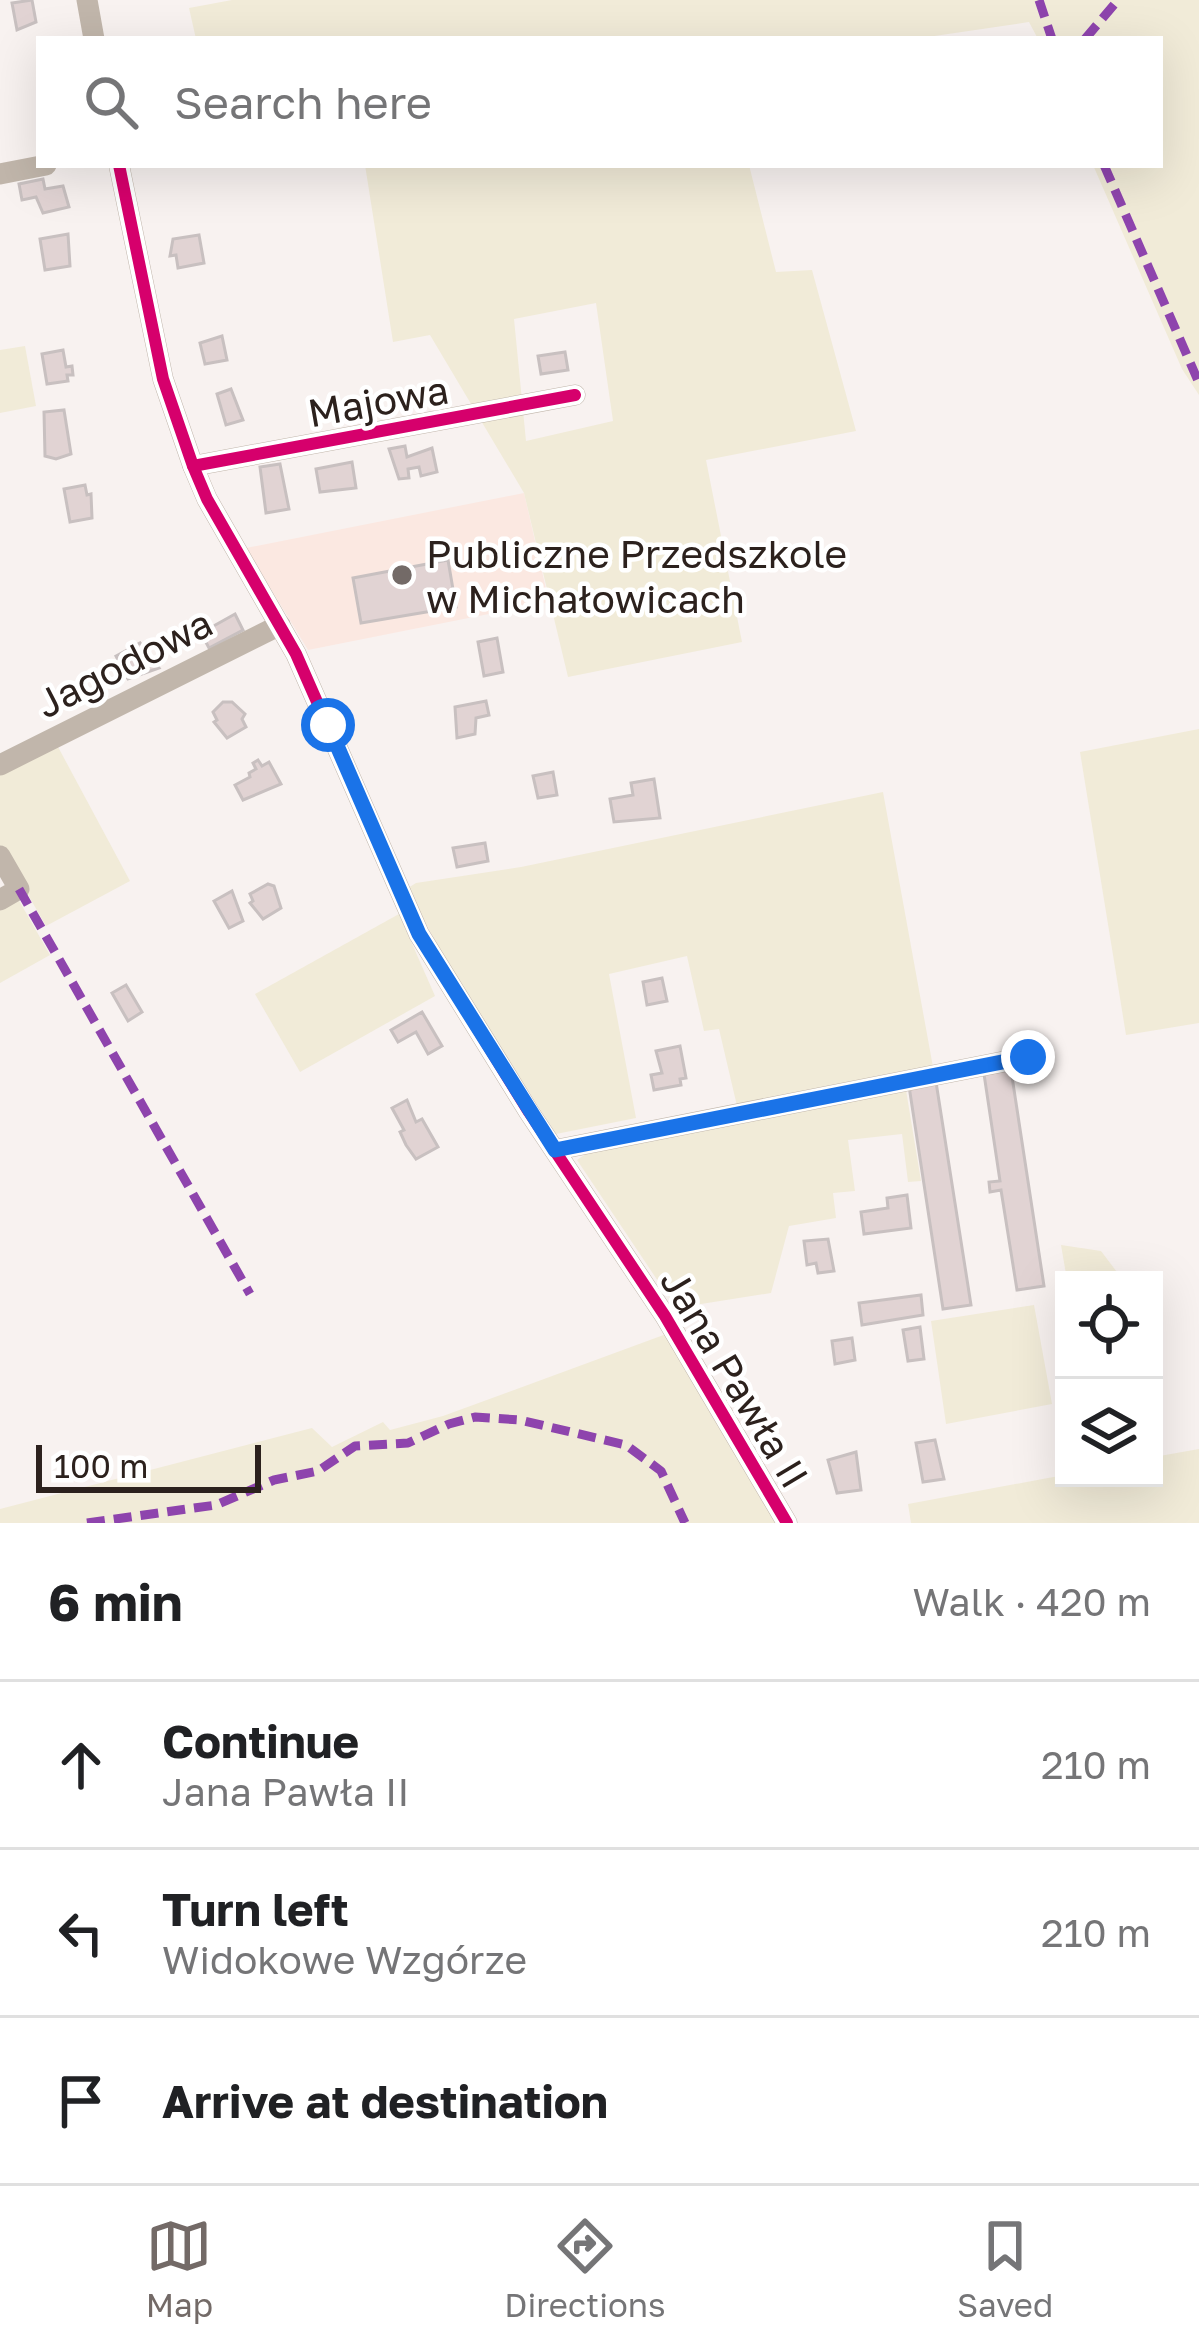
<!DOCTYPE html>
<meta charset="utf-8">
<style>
body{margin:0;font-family:"Golos Text",sans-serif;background:#f6f6f6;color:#202124}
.controls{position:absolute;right:36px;bottom:36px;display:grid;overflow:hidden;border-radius:0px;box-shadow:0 12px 48px #0002}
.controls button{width:108px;height:108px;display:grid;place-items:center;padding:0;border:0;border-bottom:3px solid #e0e0e0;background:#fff;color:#202124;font:60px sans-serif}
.scale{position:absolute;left:36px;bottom:30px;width:225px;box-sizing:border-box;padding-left:12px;border:6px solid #2c211d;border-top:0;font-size:33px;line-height:42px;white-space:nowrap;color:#2c211d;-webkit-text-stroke:9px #fff;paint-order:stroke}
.stop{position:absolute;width:36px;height:36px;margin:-27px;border:9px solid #1a73e8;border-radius:50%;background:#fff}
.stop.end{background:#1a73e8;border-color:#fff;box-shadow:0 3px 12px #0008}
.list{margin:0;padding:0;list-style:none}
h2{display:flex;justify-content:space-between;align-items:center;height:156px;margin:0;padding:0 48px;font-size:51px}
h2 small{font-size:39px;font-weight:400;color:#757577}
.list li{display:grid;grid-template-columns:78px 1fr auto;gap:36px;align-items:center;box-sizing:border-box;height:168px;padding:0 48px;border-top:3px solid #e0e0e0}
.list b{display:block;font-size:45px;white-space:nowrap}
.list p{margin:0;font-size:39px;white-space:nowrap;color:#757577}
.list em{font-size:39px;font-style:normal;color:#757577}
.icon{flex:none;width:66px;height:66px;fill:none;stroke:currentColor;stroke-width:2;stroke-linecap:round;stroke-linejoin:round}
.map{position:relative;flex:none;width:1199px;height:1523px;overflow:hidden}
.search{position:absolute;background:#fff;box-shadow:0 12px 48px #0002;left:36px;right:36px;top:36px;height:132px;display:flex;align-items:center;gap:30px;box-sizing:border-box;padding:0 42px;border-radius:0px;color:#757577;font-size:45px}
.sheet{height:660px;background:#fff}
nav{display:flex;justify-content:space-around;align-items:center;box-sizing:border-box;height:168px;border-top:3px solid #e0e0e0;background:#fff;font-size:33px;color:#757577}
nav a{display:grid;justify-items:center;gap:6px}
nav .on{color:#736a67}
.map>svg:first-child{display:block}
.built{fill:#fbe8e1}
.green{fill:#f1ebd8;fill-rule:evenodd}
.building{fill:#e1d3d3;stroke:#c8c0c0;stroke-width:3}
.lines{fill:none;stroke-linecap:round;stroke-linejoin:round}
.minor{stroke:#c1b6ab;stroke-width:21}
.quiet{stroke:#8e44ad;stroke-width:9;stroke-dasharray:18 9;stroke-linecap:butt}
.cycleway-casing{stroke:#fff;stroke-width:20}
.cycleway{stroke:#d6006c;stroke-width:12}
.route{stroke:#1a73e8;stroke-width:15}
.poi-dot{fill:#736a67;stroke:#fff;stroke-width:4.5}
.labels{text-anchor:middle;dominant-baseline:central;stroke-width:9;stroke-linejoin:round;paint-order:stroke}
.street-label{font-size:39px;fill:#2c211d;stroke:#fff}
.poi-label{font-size:39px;fill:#2c211d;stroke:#fff;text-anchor:start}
</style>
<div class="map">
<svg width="1199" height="1523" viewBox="0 0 1199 1523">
<rect width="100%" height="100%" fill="#f8f2f0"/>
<polygon class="built" points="524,493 549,602 308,650 246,548"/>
<g class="green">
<polygon points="232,0 1199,0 1199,395 1182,369 1093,165 1160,165 1160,39 1038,39 1029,22 914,39 196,39 189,8"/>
<path d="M365 165H749L776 272 812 270 856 431 706 460 742 642 568 677 524 493 430 335 393 342ZM596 303 613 421 526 441 514 319Z"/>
<polygon points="25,346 36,406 0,413 0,350"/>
<polygon points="1199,729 1199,1023 1126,1035 1080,752"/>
<polygon points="57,745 130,881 46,926 0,846 0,774"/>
<polygon points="883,792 933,1067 737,1106 719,1029 704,1031 687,956 609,974 636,1118 556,1134 445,961 408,888 416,883 521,867"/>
<polygon points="17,897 50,955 0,983 0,907"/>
<polygon points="399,914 435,996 300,1072 255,994"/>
<polygon points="906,1090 921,1181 908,1182 902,1134 848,1140 855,1191 833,1193 836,1218 789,1226 771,1293 676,1308 577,1160 590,1151"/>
<polygon points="1061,1245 1101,1251 1123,1280 1067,1280"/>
<polygon points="1034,1305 1052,1404 946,1424 931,1321"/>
<polygon points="669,1333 779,1523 0,1523 0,1509 312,1428 332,1447 383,1422 390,1430 443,1416"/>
<polygon points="1199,1449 1199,1523 911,1523 908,1504 1064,1475 1064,1478 1154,1478 1154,1457"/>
</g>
<g class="building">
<polygon points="32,0 36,22 17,30 12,3"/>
<polygon points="43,179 45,189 63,186 69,207 43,213 36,197 22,200 19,184"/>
<polygon points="68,234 70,266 45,270 40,239"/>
<polygon points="199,235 204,263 178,268 176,255 170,256 173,239"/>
<polygon points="222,336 227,360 205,364 200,343"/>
<polygon points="63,350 66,367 72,366 73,375 67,375 68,381 47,384 42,354"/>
<polygon points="565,352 568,370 541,374 538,356"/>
<polygon points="231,389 243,420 226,425 217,394"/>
<polygon points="64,410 71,454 56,459 45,456 44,412"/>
<polygon points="405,446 407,457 432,448 437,472 421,476 419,467 408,469 409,478 399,479 389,449"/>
<polygon points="352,462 356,488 320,492 316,469"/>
<polygon points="280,464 289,509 266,513 260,467"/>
<polygon points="85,485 87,495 91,494 92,518 70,522 64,489"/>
<polygon points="448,560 456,607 361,623 353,578"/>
<polygon points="235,614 243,630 209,648 201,633"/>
<polygon points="497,638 503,672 484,676 478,642"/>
<polygon points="140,643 159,668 128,679 116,656"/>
<polygon points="486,701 489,715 476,718 475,734 457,738 455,707"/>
<polygon points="223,702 232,702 245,714 242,719 246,727 227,738 214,722 217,720 213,712"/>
<polygon points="258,760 262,766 269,762 281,784 243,800 235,785 250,777 249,773 256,769 253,763"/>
<polygon points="553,772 557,795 538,798 533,776"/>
<polygon points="654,779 660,818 614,822 610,799 633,795 631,783"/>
<polygon points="485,843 488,861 457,867 453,848"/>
<polygon points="268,884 274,886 281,908 263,919 250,903 253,901 250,894"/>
<polygon points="232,891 243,921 229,928 214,901"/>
<polygon points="662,978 667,1001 647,1005 643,982"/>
<polygon points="126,985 142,1012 128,1021 112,993"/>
<polygon points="422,1012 442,1046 428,1054 416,1032 398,1042 391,1030"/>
<polygon points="680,1046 686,1078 680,1079 681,1085 654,1090 651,1075 662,1073 656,1051"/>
<polygon points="1011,1070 1044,1286 1017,1290 1001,1190 990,1192 989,1182 1000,1181 984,1074"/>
<polygon points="936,1082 971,1305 943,1309 909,1086"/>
<polygon points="407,1100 416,1122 422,1119 438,1147 416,1159 406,1145 400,1132 404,1130 392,1108"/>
<polygon points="907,1195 911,1228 864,1234 861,1212 888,1208 887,1198"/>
<polygon points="828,1239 834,1271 818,1273 816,1263 807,1265 804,1241"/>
<polygon points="921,1295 923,1315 862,1325 859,1303"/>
<polygon points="920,1327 924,1359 908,1361 903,1330"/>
<polygon points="852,1338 855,1360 835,1364 832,1341"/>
<polygon points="935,1440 944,1479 923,1482 916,1443"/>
<polygon points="856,1452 861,1490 837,1493 828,1460"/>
</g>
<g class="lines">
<g class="minor">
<polyline points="87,0 94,39"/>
<polyline points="119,165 163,379 193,466 207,499 296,654 419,934 529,1112 665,1316 787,1523"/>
<polyline points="0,174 46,165"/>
<polyline points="193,466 575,395"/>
<polyline points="0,765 280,625"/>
<polyline points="0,856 19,889 0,900"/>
<polyline points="555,1150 1027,1057"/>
</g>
<g class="quiet">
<polyline points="1039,0 1052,39"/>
<polyline points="1085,39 1118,0"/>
<polyline points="1104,165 1199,383"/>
<polyline points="19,889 250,1294"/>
<polyline points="87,1523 216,1505 274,1480 318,1471 355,1446 408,1443 449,1424 475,1417 520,1420 626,1445 661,1471 685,1523"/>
</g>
<g class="cycleway-casing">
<g id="cycleway">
<polyline points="119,165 163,379 193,466 207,499 296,654 419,934 529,1112 665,1316 787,1523"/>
<polyline points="193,466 575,395"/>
<polyline points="555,1150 1027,1057"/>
</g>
</g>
<use href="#cycleway" class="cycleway"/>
</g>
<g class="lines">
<polyline class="route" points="328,725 419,934 555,1150 1028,1057"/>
</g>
<circle class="poi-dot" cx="402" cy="575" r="12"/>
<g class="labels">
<g class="street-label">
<text transform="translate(378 401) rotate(-10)">Majowa</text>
<text transform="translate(124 663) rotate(-27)">Jagodowa</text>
<text transform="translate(735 1378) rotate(59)">Jana Pawła II</text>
</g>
<g class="poi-label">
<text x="426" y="553">Publiczne Przedszkole<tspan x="426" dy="45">w Michałowicach</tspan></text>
</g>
</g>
</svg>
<div class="controls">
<button><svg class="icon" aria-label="locate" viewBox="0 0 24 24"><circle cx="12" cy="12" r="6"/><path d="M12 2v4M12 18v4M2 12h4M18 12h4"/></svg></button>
<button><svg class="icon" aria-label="layers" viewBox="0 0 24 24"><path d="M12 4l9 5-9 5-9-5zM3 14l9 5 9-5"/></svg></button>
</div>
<div class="scale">100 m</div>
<div class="stop" style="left:328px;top:725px"></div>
<div class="stop end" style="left:1028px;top:1057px"></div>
<div class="search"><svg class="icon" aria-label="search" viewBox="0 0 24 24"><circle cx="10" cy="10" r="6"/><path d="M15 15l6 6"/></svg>Search here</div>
</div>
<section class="sheet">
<h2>6 min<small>Walk · 420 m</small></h2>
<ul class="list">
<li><svg class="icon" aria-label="ahead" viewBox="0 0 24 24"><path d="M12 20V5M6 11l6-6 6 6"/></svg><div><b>Continue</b><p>Jana Pawła II</p></div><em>210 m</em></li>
<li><svg class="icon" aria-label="left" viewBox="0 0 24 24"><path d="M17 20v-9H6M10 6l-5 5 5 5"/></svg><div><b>Turn left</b><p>Widokowe Wzgórze</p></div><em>210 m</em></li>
<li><svg class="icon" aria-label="arrive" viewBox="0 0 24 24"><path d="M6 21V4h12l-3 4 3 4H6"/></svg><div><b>Arrive at destination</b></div></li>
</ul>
</section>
<nav>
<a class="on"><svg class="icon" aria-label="map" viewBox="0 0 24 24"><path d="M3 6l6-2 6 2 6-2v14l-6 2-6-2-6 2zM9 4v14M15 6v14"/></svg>Map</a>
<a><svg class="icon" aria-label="directions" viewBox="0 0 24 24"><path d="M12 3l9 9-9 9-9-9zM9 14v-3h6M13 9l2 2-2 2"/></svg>Directions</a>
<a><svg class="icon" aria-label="saved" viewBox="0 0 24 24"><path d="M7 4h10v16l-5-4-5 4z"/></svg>Saved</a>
</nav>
